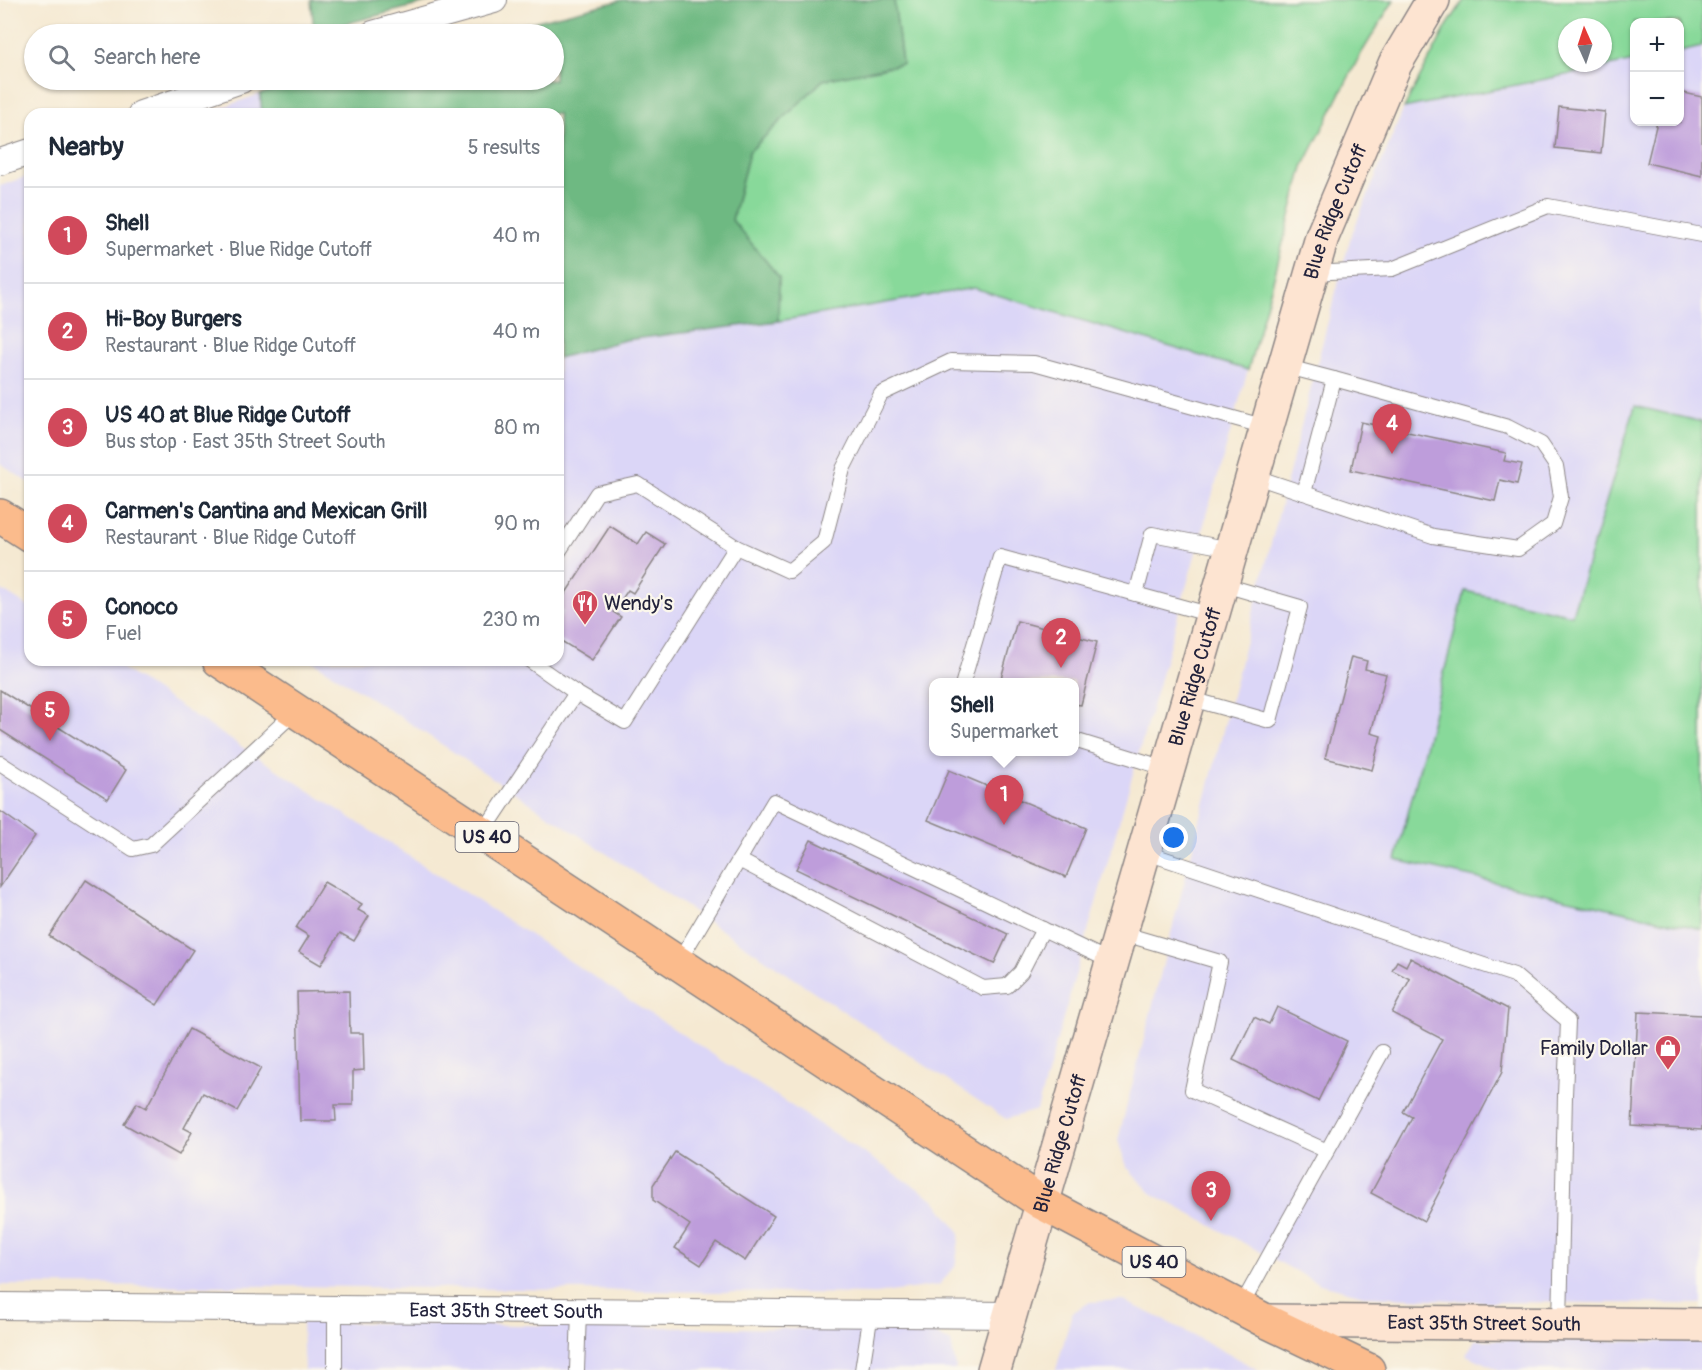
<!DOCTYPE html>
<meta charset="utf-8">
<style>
body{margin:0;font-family:Pangolin,sans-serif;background:#f6f6f7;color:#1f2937}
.controls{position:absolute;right:18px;top:18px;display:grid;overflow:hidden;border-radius:12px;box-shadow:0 2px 4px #0004}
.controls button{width:54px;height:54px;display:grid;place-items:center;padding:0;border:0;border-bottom:2px solid #e0e1e3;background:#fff;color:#1f2937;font:30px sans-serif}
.compass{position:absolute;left:1558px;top:18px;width:54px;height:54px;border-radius:50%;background:#fff;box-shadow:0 2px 4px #0004;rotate:357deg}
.you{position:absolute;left:1174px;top:838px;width:21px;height:21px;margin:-15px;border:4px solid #fff;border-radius:50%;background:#1a73e8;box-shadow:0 0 0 9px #1a73e833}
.badge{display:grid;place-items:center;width:39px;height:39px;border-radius:50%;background:#d1495b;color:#fff;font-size:20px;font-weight:700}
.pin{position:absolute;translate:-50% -50px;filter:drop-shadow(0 2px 3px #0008)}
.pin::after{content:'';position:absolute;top:32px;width:21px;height:18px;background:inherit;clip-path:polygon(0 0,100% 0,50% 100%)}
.popup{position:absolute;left:929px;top:678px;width:150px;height:78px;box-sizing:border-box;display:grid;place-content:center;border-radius:12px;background:#fff;filter:drop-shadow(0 2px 4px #0005);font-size:20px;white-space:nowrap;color:#747a83}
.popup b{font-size:22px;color:#1f2937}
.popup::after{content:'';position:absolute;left:50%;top:100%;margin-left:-12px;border:12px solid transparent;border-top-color:#fff}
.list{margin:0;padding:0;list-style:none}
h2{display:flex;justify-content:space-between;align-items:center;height:78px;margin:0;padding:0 24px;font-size:26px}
h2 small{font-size:20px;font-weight:400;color:#747a83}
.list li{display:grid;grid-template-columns:39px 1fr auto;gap:18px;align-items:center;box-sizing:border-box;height:96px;padding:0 24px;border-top:2px solid #e0e1e3}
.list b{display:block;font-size:22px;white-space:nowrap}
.list p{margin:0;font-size:20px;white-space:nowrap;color:#747a83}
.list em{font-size:20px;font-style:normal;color:#747a83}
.icon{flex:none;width:33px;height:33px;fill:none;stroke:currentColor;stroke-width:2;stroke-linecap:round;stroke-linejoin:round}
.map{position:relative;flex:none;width:1702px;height:1370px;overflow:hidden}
.search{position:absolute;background:#fff;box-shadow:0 2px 4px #0004;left:24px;top:24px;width:540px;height:66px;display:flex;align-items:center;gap:15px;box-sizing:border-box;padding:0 21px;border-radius:33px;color:#747a83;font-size:22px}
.panel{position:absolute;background:#fff;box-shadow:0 2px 4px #0004;left:24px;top:108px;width:540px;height:558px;border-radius:18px}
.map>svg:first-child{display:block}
.built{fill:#dbd6f7;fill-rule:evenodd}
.green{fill:#88d99a;stroke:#557e6a;stroke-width:1.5;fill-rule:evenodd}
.forest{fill:#6eb982;stroke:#486e5e;stroke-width:1.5}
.building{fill:#be9ddb}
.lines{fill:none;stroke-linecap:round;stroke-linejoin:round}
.lane-casing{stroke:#8c8686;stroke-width:16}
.street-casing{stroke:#8c8686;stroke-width:28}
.secondary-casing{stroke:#8c8686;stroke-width:36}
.primary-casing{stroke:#8c8686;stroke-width:36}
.lane{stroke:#fff;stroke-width:14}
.street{stroke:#fff;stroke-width:26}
.secondary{stroke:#fde4d1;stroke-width:33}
.primary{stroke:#fbbb8c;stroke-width:33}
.labels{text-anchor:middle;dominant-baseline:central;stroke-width:4.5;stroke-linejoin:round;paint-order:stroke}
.shield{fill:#fbf7ec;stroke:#636270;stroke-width:1.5}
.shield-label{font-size:18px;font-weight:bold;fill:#22223b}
.street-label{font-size:20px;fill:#22223b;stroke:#fbf7ec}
.poi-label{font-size:20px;fill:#22223b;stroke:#fbf7ec;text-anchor:start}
</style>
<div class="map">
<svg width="1702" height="1370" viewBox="0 0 1702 1370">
<rect width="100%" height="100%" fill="#fbf7ec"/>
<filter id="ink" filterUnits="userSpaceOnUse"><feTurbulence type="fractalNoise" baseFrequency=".0167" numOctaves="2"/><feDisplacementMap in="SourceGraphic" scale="12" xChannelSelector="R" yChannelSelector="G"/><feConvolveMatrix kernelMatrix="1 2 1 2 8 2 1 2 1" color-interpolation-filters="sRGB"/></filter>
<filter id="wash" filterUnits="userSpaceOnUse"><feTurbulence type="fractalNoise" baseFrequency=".008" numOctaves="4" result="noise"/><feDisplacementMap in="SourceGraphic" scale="24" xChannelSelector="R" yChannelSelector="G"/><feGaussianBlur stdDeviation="1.35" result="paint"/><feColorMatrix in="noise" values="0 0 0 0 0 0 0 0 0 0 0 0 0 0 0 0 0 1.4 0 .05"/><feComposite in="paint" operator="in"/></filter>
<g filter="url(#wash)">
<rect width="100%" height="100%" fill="#f5e9d2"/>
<g class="built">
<polygon points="1702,47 1702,422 1635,406 1572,616 1396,860 1702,929 1702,1304 1495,1302 1368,1296 1320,1284 1151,1193 1126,1166 1118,1140 1326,329 1351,236 1404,108 1634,61 1634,122 1680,122 1680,52"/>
<polygon points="260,94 262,114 204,114"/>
<polygon points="30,175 30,483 0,464 0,186"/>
<path d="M974 288 1248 370 1037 1110 1006 1119 399 716 311 660H558V358L625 340 778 321ZM934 682H1074V752H934Z"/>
<polygon points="0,589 30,608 30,660 109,660 934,1199 960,1233 955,1267 939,1285 876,1294 293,1286 0,1285"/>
<polygon points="1122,1300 1156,1316 1259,1370 1056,1370 1072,1313 1090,1302"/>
<polygon points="302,1322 931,1331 951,1343 956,1367 955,1370 304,1370"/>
<polygon points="1475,1340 1702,1342 1702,1370 1500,1370 1466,1355"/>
</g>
<g class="green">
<polygon points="894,0 1394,0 1359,57 1303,167 1273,281 1248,370 974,288 778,321 779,277 732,220 749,152 823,80 902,64"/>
<path d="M1464 0H1702V47L1680 52V22H1634V61L1404 108 1447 26ZM1567 27H1603V63H1567Z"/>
<polygon points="1635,406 1702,422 1702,929 1396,860 1465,591 1572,615"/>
</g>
<g class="forest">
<polygon points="311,0 437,0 314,32"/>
<polygon points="623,0 894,0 902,64 823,80 749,152 732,220 779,277 778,321 625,340 558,358 558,114 262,114 260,94 314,80 554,80 554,34 483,34"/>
</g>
<g id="blocks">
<g class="building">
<polygon points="1680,92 1702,97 1702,176 1647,163 1657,122 1680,122"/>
<polygon points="1559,107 1605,112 1601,153 1555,148"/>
<polygon points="1361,422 1506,453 1504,461 1522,464 1517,484 1500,480 1495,501 1351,470"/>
<polygon points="610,526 638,544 646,532 665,544 633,593 628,590 613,612 621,617 592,660 558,639 558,621 564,612 558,608 558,605"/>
<polygon points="1017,621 1097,642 1081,705 1074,704 1074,682 1000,682"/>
<polygon points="1351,657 1367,661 1365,669 1386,674 1371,733 1381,736 1372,770 1325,758"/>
<polygon points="0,690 126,770 108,799 0,730"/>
<polygon points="949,770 1086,828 1066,877 928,820"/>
<polygon points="0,811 35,836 0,887"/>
<polygon points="811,840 1008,934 994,964 796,869"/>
<polygon points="86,880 193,950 157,1005 49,936"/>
<polygon points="324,882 362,904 358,910 369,916 354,941 340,933 321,965 299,952 309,936 296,928"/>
<polygon points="1410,958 1508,1009 1502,1072 1424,1221 1371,1193 1412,1117 1403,1112 1442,1039 1392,1013 1410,979 1392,970 1397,961 1406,966"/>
<polygon points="349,991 350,1033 363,1033 364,1070 353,1071 353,1105 335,1105 336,1121 300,1121 297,992"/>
<polygon points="1277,1007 1347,1041 1318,1101 1233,1060 1254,1017 1269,1024"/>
<polygon points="1638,1012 1702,1015 1702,1130 1632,1126"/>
<polygon points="189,1029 261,1068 237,1111 203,1093 184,1128 192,1132 179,1155 124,1124 137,1103 146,1108"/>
<polygon points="675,1152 774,1216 745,1261 716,1242 701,1265 675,1248 690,1225 653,1200 653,1185"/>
</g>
</g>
</g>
<g filter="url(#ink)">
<use href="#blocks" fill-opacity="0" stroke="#8c8686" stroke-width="1.5"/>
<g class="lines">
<g class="lane-casing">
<g id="lane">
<polyline points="1311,273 1392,269 1548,206 1702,235"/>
<polyline points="1253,476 1304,493 1334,379 1284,366"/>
<polyline points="1304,493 1433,536 1518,549 1553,524 1561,497 1556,466 1541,444 1508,427 1334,379"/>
<polyline points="736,547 789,571 824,542 843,469 881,394 951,361 1034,363 1266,427"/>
<polyline points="1136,594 1152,534 1231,549"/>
<polyline points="529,660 576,693 625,722 736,547 638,484 597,493 558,553"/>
<polyline points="963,682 1000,557 1212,615"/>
<polyline points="1188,698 1270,721 1300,607 1221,584"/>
<polyline points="1074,740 1168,769"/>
<polyline points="0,763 133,849 151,845 296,711"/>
<polyline points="482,834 576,693"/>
<polyline points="1144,852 1514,975 1568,1021 1565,1095 1560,1324"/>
<polyline points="739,860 983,988 1007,986 1021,972 1043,929"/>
<polyline points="1121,933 1220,962 1192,1090 1327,1151"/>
<polyline points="678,963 774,801 1112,962"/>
<polyline points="335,1308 335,1370"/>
<polyline points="1240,1308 1382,1052"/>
<polyline points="577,1370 579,1311"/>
<polyline points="862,1370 871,1313"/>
</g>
</g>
<g class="street-casing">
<g id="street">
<polyline points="373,34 494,0"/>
<polyline points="141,114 241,80"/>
<polyline points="0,162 30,152"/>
<path id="s1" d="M0 1306 1010 1315"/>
</g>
</g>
<g class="secondary-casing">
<g id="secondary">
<path id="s2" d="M1266 1321 1702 1325"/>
<path id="s3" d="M994 1370 1322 237 1395 64 1433 0"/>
</g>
</g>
<g class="primary-casing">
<g id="primary">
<polyline points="0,516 30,535"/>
<polyline points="219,660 1042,1203 1266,1321 1368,1370"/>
</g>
</g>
<use href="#lane" class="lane"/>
<use href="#street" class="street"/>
<use href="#secondary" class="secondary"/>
<use href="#primary" class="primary"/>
</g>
</g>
<defs>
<g id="restaurant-pin" transform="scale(1.35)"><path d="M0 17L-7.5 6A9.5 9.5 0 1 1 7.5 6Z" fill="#d1495b" stroke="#fbf7ec"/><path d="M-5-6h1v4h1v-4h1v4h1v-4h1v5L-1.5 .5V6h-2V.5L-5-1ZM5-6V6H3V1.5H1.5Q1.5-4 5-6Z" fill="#fff"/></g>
<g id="shop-pin" transform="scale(1.35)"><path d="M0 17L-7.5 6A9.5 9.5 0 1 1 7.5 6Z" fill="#d1495b" stroke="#fbf7ec"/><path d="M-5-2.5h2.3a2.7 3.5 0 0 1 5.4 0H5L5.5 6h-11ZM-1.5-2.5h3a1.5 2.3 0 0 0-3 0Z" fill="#fff"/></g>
</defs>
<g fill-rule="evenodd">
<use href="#restaurant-pin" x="585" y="603"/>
<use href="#shop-pin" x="1668" y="1048"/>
</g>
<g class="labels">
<g class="shield">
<rect x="455.5" y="822" width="63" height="30" rx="4.5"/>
<rect x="1122.5" y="1247" width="63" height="30" rx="4.5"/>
</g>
<g class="shield-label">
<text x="487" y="837">US 40</text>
<text x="1154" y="1262">US 40</text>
</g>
<g class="street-label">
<text stroke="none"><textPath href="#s3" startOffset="1208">Blue Ridge Cutoff</textPath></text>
<text stroke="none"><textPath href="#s3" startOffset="722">Blue Ridge Cutoff</textPath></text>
<text stroke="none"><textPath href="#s3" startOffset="236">Blue Ridge Cutoff</textPath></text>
<text stroke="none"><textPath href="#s1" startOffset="506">East 35th Street South</textPath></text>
<text stroke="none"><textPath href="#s2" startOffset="218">East 35th Street South</textPath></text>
</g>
<g class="poi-label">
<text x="604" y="603">Wendy's</text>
<text x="1648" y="1048" text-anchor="end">Family Dollar</text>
</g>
</g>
</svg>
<div class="controls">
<button>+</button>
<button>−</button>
</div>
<svg class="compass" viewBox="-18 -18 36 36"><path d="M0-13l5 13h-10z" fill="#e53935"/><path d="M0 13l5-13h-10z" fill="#747a83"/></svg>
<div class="you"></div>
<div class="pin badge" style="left:1004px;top:825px">1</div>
<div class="popup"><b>Shell</b>Supermarket</div>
<div class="pin badge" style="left:1061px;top:668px">2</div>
<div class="pin badge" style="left:1211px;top:1221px">3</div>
<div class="pin badge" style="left:1392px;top:454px">4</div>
<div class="pin badge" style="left:50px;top:741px">5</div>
<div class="search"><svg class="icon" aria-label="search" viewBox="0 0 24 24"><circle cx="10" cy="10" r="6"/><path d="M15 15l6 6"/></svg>Search here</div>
<section class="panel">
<h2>Nearby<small>5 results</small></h2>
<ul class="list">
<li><span class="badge">1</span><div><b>Shell</b><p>Supermarket · Blue Ridge Cutoff</p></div><em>40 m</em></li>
<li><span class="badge">2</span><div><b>Hi-Boy Burgers</b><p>Restaurant · Blue Ridge Cutoff</p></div><em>40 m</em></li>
<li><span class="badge">3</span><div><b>US 40 at Blue Ridge Cutoff</b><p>Bus stop · East 35th Street South</p></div><em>80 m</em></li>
<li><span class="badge">4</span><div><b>Carmen's Cantina and Mexican Grill</b><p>Restaurant · Blue Ridge Cutoff</p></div><em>90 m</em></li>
<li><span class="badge">5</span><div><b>Conoco</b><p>Fuel</p></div><em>230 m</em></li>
</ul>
</section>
</div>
